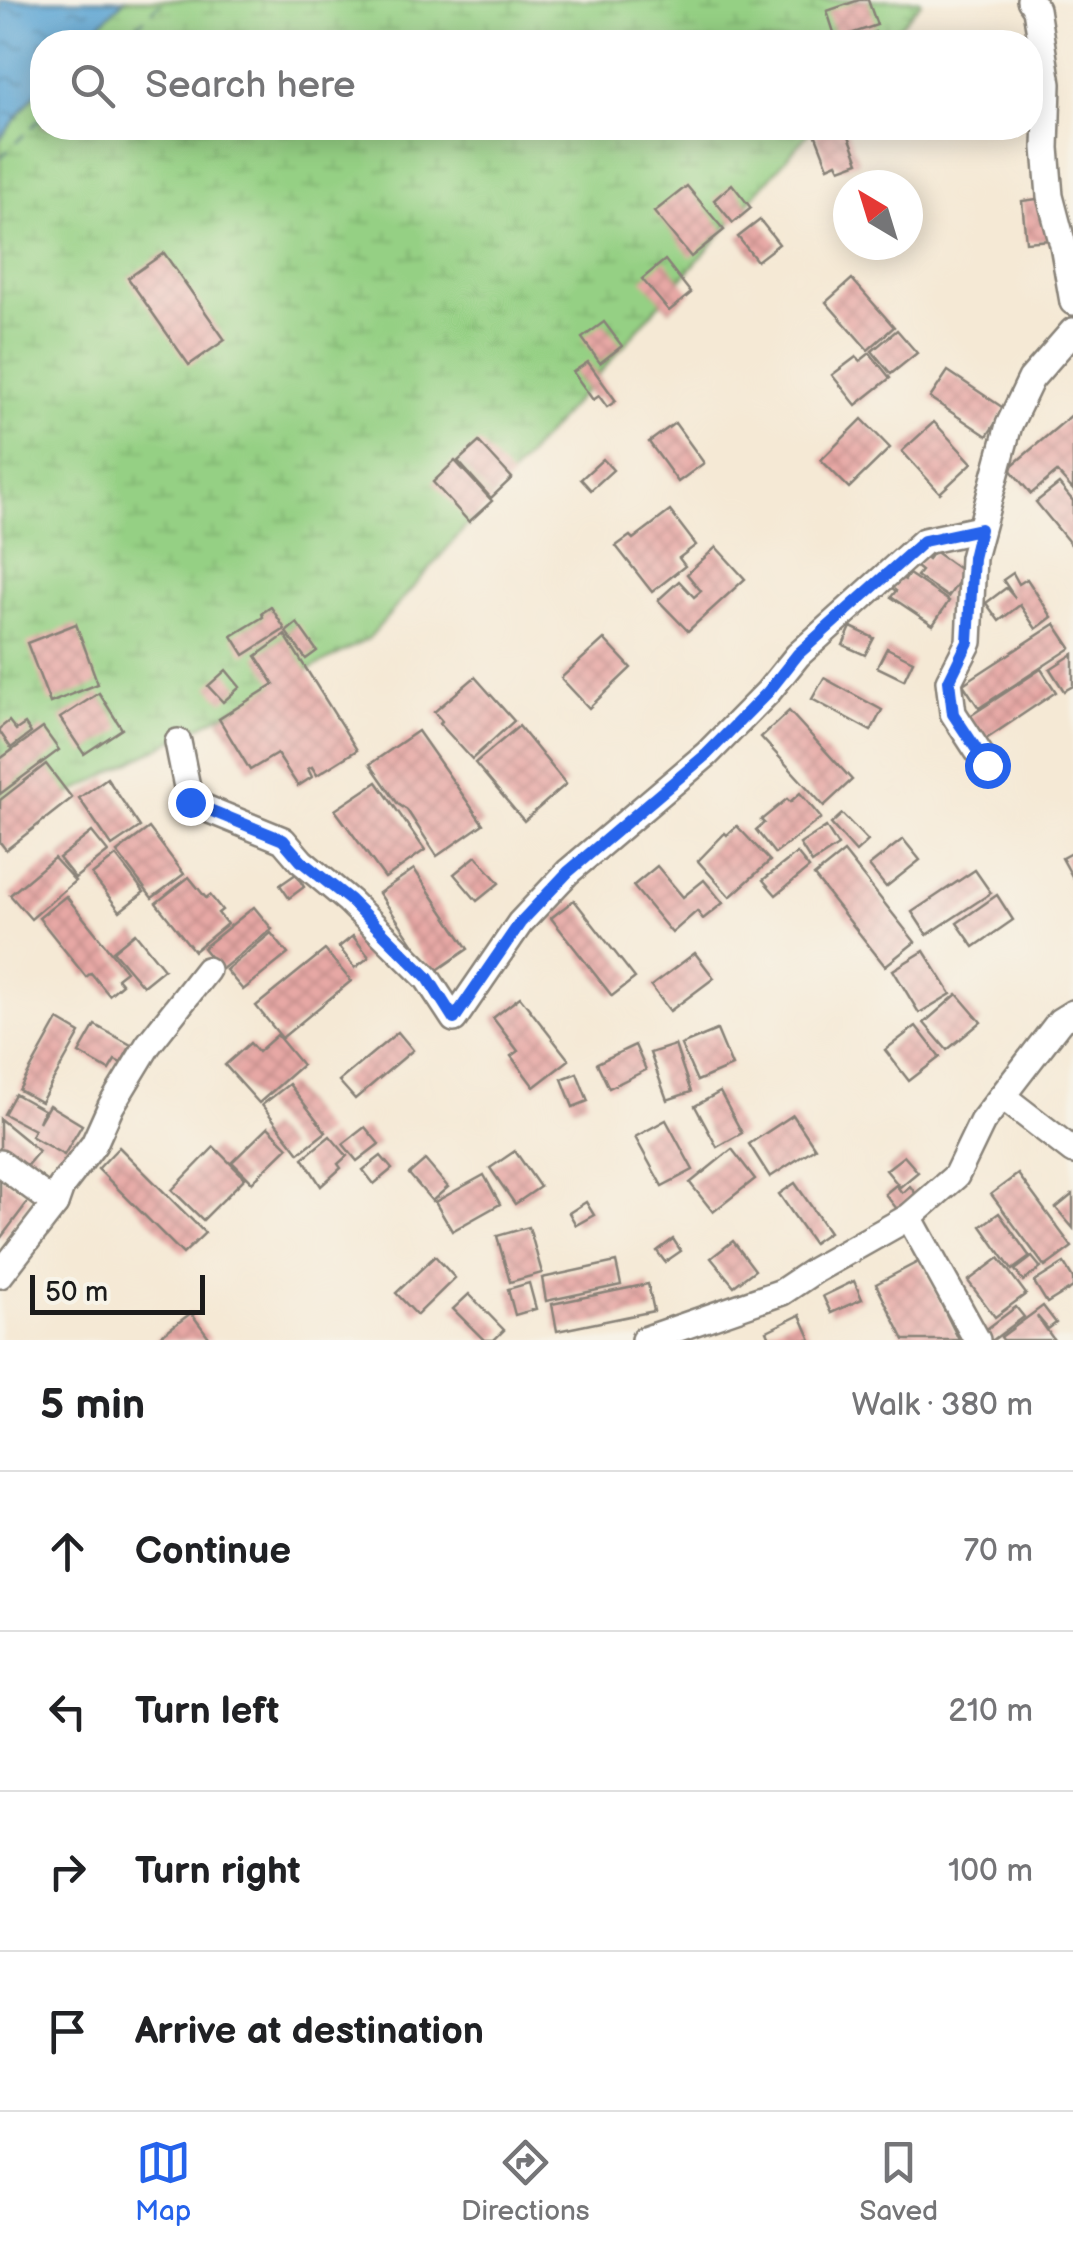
<!DOCTYPE html>
<meta charset="utf-8">
<style>
body{margin:0;font-family:"Balsamiq Sans",sans-serif;background:#f2f2f2;color:#202124}
.compass{position:absolute;left:833px;top:170px;width:90px;height:90px;border-radius:50%;background:#fff;box-shadow:0 5px 25px #0003;rotate:322deg}
.scale{position:absolute;left:30px;bottom:25px;width:175px;box-sizing:border-box;padding-left:10px;border:5px solid #1c1c1c;border-top:0;font-size:28px;line-height:35px;white-space:nowrap;color:#1c1c1c;-webkit-text-stroke:8px #f7f3e8;paint-order:stroke}
.stop{position:absolute;width:30px;height:30px;margin:-22px;border:8px solid #2563eb;border-radius:50%;background:#fff}
.stop.end{background:#2563eb;border-color:#fff;box-shadow:0 2px 10px #0008}
.list{margin:0;padding:0;list-style:none}
h2{display:flex;justify-content:space-between;align-items:center;height:130px;margin:0;padding:0 40px;font-size:42px}
h2 small{font-size:32px;font-weight:400;color:#757577}
.list li{display:grid;grid-template-columns:65px 1fr auto;gap:30px;align-items:center;box-sizing:border-box;height:160px;padding:0 40px;border-top:2px solid #e0e0e0}
.list b{display:block;font-size:38px;white-space:nowrap}
.list em{font-size:32px;font-style:normal;color:#757577}
.icon{flex:none;width:55px;height:55px;fill:none;stroke:currentColor;stroke-width:2;stroke-linecap:round;stroke-linejoin:round}
.map{position:relative;flex:none;width:1073px;height:1340px;overflow:hidden}
.search{position:absolute;background:#fff;box-shadow:0 5px 25px #0003;left:30px;right:30px;top:30px;height:110px;display:flex;align-items:center;gap:25px;box-sizing:border-box;padding:0 35px;border-radius:40px;color:#757577;font-size:38px}
.sheet{height:770px;background:#fff}
nav{display:flex;justify-content:space-around;align-items:center;box-sizing:border-box;height:140px;border-top:2px solid #e0e0e0;background:#fff;font-size:28px;color:#757577}
nav a{display:grid;justify-items:center;gap:5px}
nav .on{color:#2563eb}
.map>svg:first-child{display:block}
.wetland{fill:url(#wetland-marsh);stroke:#587650;stroke-width:2.5}
.water{fill:url(#water-ripples);stroke:#3c6178;stroke-width:2.5}
.lines{fill:none;stroke-linecap:round;stroke-linejoin:round}
.ferry{stroke:#395a6f;stroke-width:2.5;stroke-dasharray:12 10;stroke-linecap:butt}
.building{fill:url(#building-cross-hatch)}
.street-casing{stroke:#888278;stroke-width:30}
.street{stroke:#fff;stroke-width:25}
.route{stroke:#2563eb;stroke-width:12}
</style>
<div class="map">
<svg width="1073" height="1340" viewBox="0 0 1073 1340">
<defs>
<pattern id="wetland-marsh" width="20" height="14" patternUnits="userSpaceOnUse" patternTransform="scale(2.5)"><rect width="20" height="14" fill="#95d084"/><path d="M1 5h8M5 5V1M11 12h8M15 12V8" fill="none" stroke="#80b271"/></pattern>
<pattern id="water-ripples" width="26" height="14" patternUnits="userSpaceOnUse" patternTransform="scale(2.5)"><rect width="26" height="14" fill="#5da6d4"/><path d="M2 4q2-2 4 0t4 0M15 11q2-2 4 0t4 0" fill="none" stroke="#4c86ab"/></pattern>
<pattern id="building-cross-hatch" width="8" height="8" patternUnits="userSpaceOnUse" patternTransform="scale(2.5)"><rect width="8" height="8" fill="#e7a8a5"/><path d="M0 0l8 8M0 8l8-8" fill="none" stroke="#c6908d"/></pattern>
</defs>
<rect width="100%" height="100%" fill="#f7f3e8"/>
<filter id="ink" filterUnits="userSpaceOnUse"><feTurbulence type="fractalNoise" baseFrequency=".01" numOctaves="2"/><feDisplacementMap in="SourceGraphic" scale="20" xChannelSelector="R" yChannelSelector="G"/><feConvolveMatrix kernelMatrix="1 2 1 2 8 2 1 2 1" color-interpolation-filters="sRGB"/></filter>
<filter id="wash" filterUnits="userSpaceOnUse"><feTurbulence type="fractalNoise" baseFrequency=".0048" numOctaves="4" result="noise"/><feDisplacementMap in="SourceGraphic" scale="40" xChannelSelector="R" yChannelSelector="G"/><feGaussianBlur stdDeviation="2.25" result="paint"/><feColorMatrix in="noise" values="0 0 0 0 0 0 0 0 0 0 0 0 0 0 0 0 0 1.4 0 .05"/><feComposite in="paint" operator="in"/></filter>
<g filter="url(#wash)">
<rect width="100%" height="100%" fill="#f5e9d5"/>
<g class="wetland">
<polygon points="124,0 920,0 921,2 886,42 82,42"/>
<polygon points="42,85 42,128 813,128 368,639 0,830 0,139"/>
</g>
<polygon class="water" points="0,0 124,0 82,42 42,42 42,85 0,139"/>
<g class="lines">
<g class="ferry">
<polyline points="120,42 164,0"/>
<polyline points="0,158 42,117"/>
</g>
</g>
<g id="blocks">
<g class="building">
<polygon points="859,0 868,0 877,25 836,39 827,11"/>
<polygon points="875,32 879,42 849,42"/>
<polygon points="813,128 846,128 859,162 840,169 837,163 828,167"/>
<polygon points="732,184 751,208 733,223 714,200"/>
<polygon points="687,186 724,230 691,257 654,212"/>
<polygon points="1045,198 1050,240 1026,242 1022,201"/>
<polygon points="760,220 779,244 757,261 738,237"/>
<polygon points="164,253 225,340 189,365 128,278"/>
<polygon points="665,260 691,293 669,311 642,279"/>
<polygon points="852,279 894,327 868,350 826,302"/>
<polygon points="604,322 622,346 600,363 582,338"/>
<polygon points="897,330 917,353 891,374 872,351"/>
<polygon points="870,353 890,378 856,405 832,375 856,357 860,361"/>
<polygon points="588,362 616,401 607,407 599,396 593,400 573,372"/>
<polygon points="948,371 1005,409 987,436 930,398"/>
<polygon points="1073,414 1073,490 1057,472 1031,494 1009,468"/>
<polygon points="862,419 890,448 849,488 821,460"/>
<polygon points="934,422 972,463 940,493 902,451"/>
<polygon points="675,423 704,463 678,482 649,442"/>
<polygon points="479,442 512,478 491,498 458,461"/>
<polygon points="603,459 613,470 591,490 581,479"/>
<polygon points="455,461 492,501 469,522 433,482"/>
<polygon points="1059,484 1073,501 1073,547 1036,502"/>
<polygon points="670,511 696,545 679,558 685,566 652,592 616,546 630,536 633,539"/>
<polygon points="716,547 745,579 688,631 658,600 679,581 694,597 701,591 687,574"/>
<polygon points="934,551 965,573 948,597 917,576 921,571 916,567 924,556 928,559"/>
<polygon points="1013,573 1019,584 1027,579 1052,617 1036,629 1020,605 999,621 986,603 1006,588 1015,598 1003,580"/>
<polygon points="909,574 949,601 933,625 891,597 896,591 892,588 899,577 905,580"/>
<polygon points="271,607 285,629 244,655 232,636 263,617 262,613"/>
<polygon points="297,623 317,651 306,659 286,632"/>
<polygon points="76,624 98,684 50,703 27,643"/>
<polygon points="1055,624 1071,648 979,708 963,684"/>
<polygon points="851,627 874,638 865,655 843,645"/>
<polygon points="285,635 357,750 317,775 312,767 308,769 312,777 298,786 277,754 250,770 219,719 274,684 256,656"/>
<polygon points="604,639 631,668 589,708 561,678"/>
<polygon points="887,648 913,661 904,680 877,667"/>
<polygon points="1073,654 1073,686 1064,691 1050,669"/>
<polygon points="1041,669 1056,692 983,741 967,718"/>
<polygon points="226,670 240,687 223,702 208,686"/>
<polygon points="475,677 514,721 472,759 440,724 442,721 434,712"/>
<polygon points="824,678 882,710 871,731 812,699"/>
<polygon points="99,693 122,729 84,754 60,718"/>
<polygon points="789,711 852,780 824,806 761,737"/>
<polygon points="9,721 16,730 25,724 31,733 11,748 0,732 0,728"/>
<polygon points="519,726 566,784 524,821 475,763"/>
<polygon points="43,728 59,750 0,794 0,759"/>
<polygon points="418,731 483,824 437,856 407,810 398,804 370,764"/>
<polygon points="46,764 72,798 6,850 0,842 0,800"/>
<polygon points="107,778 140,827 112,846 79,798"/>
<polygon points="377,782 425,850 385,878 335,810"/>
<polygon points="800,793 821,818 775,854 756,830 764,823 761,820 787,799 790,802"/>
<polygon points="842,814 868,841 856,852 831,824"/>
<polygon points="737,826 770,861 730,897 698,861 725,833 727,835"/>
<polygon points="826,827 838,846 812,863 800,844"/>
<polygon points="149,828 184,874 152,898 117,852"/>
<polygon points="92,832 108,852 75,878 59,858"/>
<polygon points="903,839 920,860 886,887 869,866"/>
<polygon points="844,852 915,942 885,966 814,876"/>
<polygon points="1073,852 1073,878 1062,858"/>
<polygon points="797,853 809,868 776,895 763,880"/>
<polygon points="116,856 144,892 120,911 92,875"/>
<polygon points="476,856 499,883 477,901 454,874"/>
<polygon points="54,858 75,881 31,919 10,895"/>
<polygon points="657,866 683,897 704,880 723,903 703,919 697,911 672,933 633,886"/>
<polygon points="414,869 468,949 433,973 379,893"/>
<polygon points="975,870 991,893 927,935 912,912"/>
<polygon points="296,874 304,887 289,898 280,885"/>
<polygon points="189,877 206,898 210,895 222,910 218,913 227,924 194,951 156,903"/>
<polygon points="997,895 1013,920 974,947 957,923"/>
<polygon points="66,896 126,971 117,978 122,984 109,995 91,973 86,977 39,918"/>
<polygon points="574,900 635,978 612,996 551,918"/>
<polygon points="254,907 272,929 221,970 203,948"/>
<polygon points="135,933 164,969 143,986 113,951"/>
<polygon points="271,933 288,954 243,990 226,970"/>
<polygon points="353,936 369,957 355,968 339,947"/>
<polygon points="325,950 351,981 282,1038 256,1006"/>
<polygon points="924,951 951,994 919,1013 893,970"/>
<polygon points="695,953 714,978 670,1011 651,986"/>
<polygon points="957,994 981,1022 947,1050 924,1023"/>
<polygon points="520,997 569,1060 534,1087 511,1056 518,1051 493,1018"/>
<polygon points="58,1020 80,1033 41,1102 19,1090"/>
<polygon points="95,1025 131,1045 121,1063 115,1060 109,1070 79,1053"/>
<polygon points="916,1026 940,1057 909,1081 885,1050"/>
<polygon points="717,1030 732,1066 697,1081 681,1045"/>
<polygon points="398,1032 413,1050 355,1099 339,1081"/>
<polygon points="277,1035 302,1065 259,1103 225,1065 250,1043 258,1052"/>
<polygon points="635,1045 646,1070 609,1088 597,1063"/>
<polygon points="675,1045 691,1092 667,1100 650,1053"/>
<polygon points="577,1073 588,1101 573,1107 562,1079"/>
<polygon points="289,1084 326,1132 299,1153 262,1105"/>
<polygon points="720,1092 742,1133 717,1147 695,1106"/>
<polygon points="15,1094 44,1110 39,1122 49,1105 82,1125 64,1155 31,1136 34,1130 4,1114"/>
<polygon points="793,1115 815,1148 770,1177 749,1144"/>
<polygon points="0,1119 39,1151 23,1170 0,1151"/>
<polygon points="666,1120 693,1170 662,1186 635,1137"/>
<polygon points="268,1127 288,1147 252,1182 232,1162"/>
<polygon points="365,1127 379,1144 357,1161 343,1144"/>
<polygon points="330,1136 347,1156 338,1164 341,1168 321,1186 303,1158"/>
<polygon points="119,1147 205,1233 183,1254 98,1169"/>
<polygon points="214,1147 245,1178 203,1220 172,1190"/>
<polygon points="732,1149 755,1179 713,1212 690,1183"/>
<polygon points="515,1151 540,1187 515,1204 490,1168"/>
<polygon points="381,1156 392,1169 374,1184 363,1170"/>
<polygon points="904,1156 918,1172 900,1187 886,1170"/>
<polygon points="425,1160 448,1187 432,1201 409,1174"/>
<polygon points="1018,1174 1072,1247 1045,1267 991,1194"/>
<polygon points="484,1175 500,1204 452,1231 435,1202"/>
<polygon points="0,1176 30,1199 0,1239"/>
<polygon points="795,1183 829,1232 813,1243 779,1194"/>
<polygon points="896,1185 902,1193 910,1186 918,1197 897,1209 885,1194"/>
<polygon points="1073,1194 1073,1228 1056,1208"/>
<polygon points="586,1202 594,1215 576,1225 569,1213"/>
<polygon points="999,1213 1030,1257 1012,1270 981,1226"/>
<polygon points="529,1227 542,1273 510,1282 497,1236"/>
<polygon points="673,1239 681,1251 665,1262 657,1251"/>
<polygon points="733,1241 755,1270 734,1286 711,1258"/>
<polygon points="435,1256 455,1278 417,1315 396,1293"/>
<polygon points="1032,1257 1041,1268 1023,1281 1015,1270"/>
<polygon points="999,1258 1026,1294 995,1317 968,1281"/>
<polygon points="920,1261 959,1340 904,1340 876,1284"/>
<polygon points="616,1262 621,1285 546,1301 542,1278"/>
<polygon points="1064,1263 1073,1278 1073,1287 1047,1303 1034,1282"/>
<polygon points="854,1281 862,1299 831,1313 823,1296"/>
<polygon points="529,1283 536,1309 515,1315 508,1289"/>
<polygon points="648,1284 654,1311 557,1331 552,1304"/>
<polygon points="469,1294 504,1330 494,1340 484,1340 453,1309"/>
<polygon points="1043,1306 1056,1323 1048,1329 1037,1316 1054,1340 1003,1340 1001,1337"/>
<polygon points="1016,1307 1024,1317 993,1340 985,1340 980,1334"/>
<polygon points="191,1313 211,1340 155,1340"/>
<polygon points="800,1315 811,1340 771,1340 767,1331"/>
</g>
</g>
</g>
<g filter="url(#ink)">
<use href="#blocks" fill-opacity="0" stroke="#888278" stroke-width="2.5"/>
<g class="lines">
<g class="street-casing">
<g id="street">
<polyline points="1030,0 1036,9 1048,84 1046,148 1050,196 1063,245 1073,302"/>
<polyline points="178,742 190,802 283,840 301,861 349,901 427,978 454,1019 520,923 568,872 707,754 768,692 798,655 924,541 980,529"/>
<polyline points="987,765 953,713 949,681 969,642 973,558 1009,425 1031,379 1073,331"/>
<polyline points="1002,1096 1073,1151"/>
<polyline points="0,1163 55,1204"/>
<polyline points="909,1217 977,1340"/>
<polyline points="0,1275 55,1204 61,1187 94,1144 111,1106 148,1045 207,970"/>
<polyline points="644,1340 782,1292 815,1270 909,1217 956,1176 982,1122 1060,1021 1073,1013"/>
</g>
</g>
<use href="#street" class="street"/>
</g>
</g>
<g class="lines" filter="url(#ink)">
<polyline class="route" points="190,802 283,840 301,861 350,900 428,978 454,1019 520,923 568,872 707,754 768,692 798,654 924,541 980,529 973,558 968,642 949,681 953,714 987,765"/>
</g>
</svg>
<svg class="compass" viewBox="-18 -18 36 36"><path d="M0-13l5 13h-10z" fill="#e53935"/><path d="M0 13l5-13h-10z" fill="#757577"/></svg>
<div class="scale">50 m</div>
<div class="stop" style="left:987px;top:765px"></div>
<div class="stop end" style="left:190px;top:802px"></div>
<div class="search"><svg class="icon" aria-label="search" viewBox="0 0 24 24"><circle cx="10" cy="10" r="6"/><path d="M15 15l6 6"/></svg>Search here</div>
</div>
<section class="sheet">
<h2>5 min<small>Walk · 380 m</small></h2>
<ul class="list">
<li><svg class="icon" aria-label="ahead" viewBox="0 0 24 24"><path d="M12 20V5M6 11l6-6 6 6"/></svg><div><b>Continue</b></div><em>70 m</em></li>
<li><svg class="icon" aria-label="left" viewBox="0 0 24 24"><path d="M17 20v-9H6M10 6l-5 5 5 5"/></svg><div><b>Turn left</b></div><em>210 m</em></li>
<li><svg class="icon" aria-label="right" viewBox="0 0 24 24"><path d="M7 20v-9h11M14 6l5 5-5 5"/></svg><div><b>Turn right</b></div><em>100 m</em></li>
<li><svg class="icon" aria-label="arrive" viewBox="0 0 24 24"><path d="M6 21V4h12l-3 4 3 4H6"/></svg><div><b>Arrive at destination</b></div></li>
</ul>
</section>
<nav>
<a class="on"><svg class="icon" aria-label="map" viewBox="0 0 24 24"><path d="M3 6l6-2 6 2 6-2v14l-6 2-6-2-6 2zM9 4v14M15 6v14"/></svg>Map</a>
<a><svg class="icon" aria-label="directions" viewBox="0 0 24 24"><path d="M12 3l9 9-9 9-9-9zM9 14v-3h6M13 9l2 2-2 2"/></svg>Directions</a>
<a><svg class="icon" aria-label="saved" viewBox="0 0 24 24"><path d="M7 4h10v16l-5-4-5 4z"/></svg>Saved</a>
</nav>
